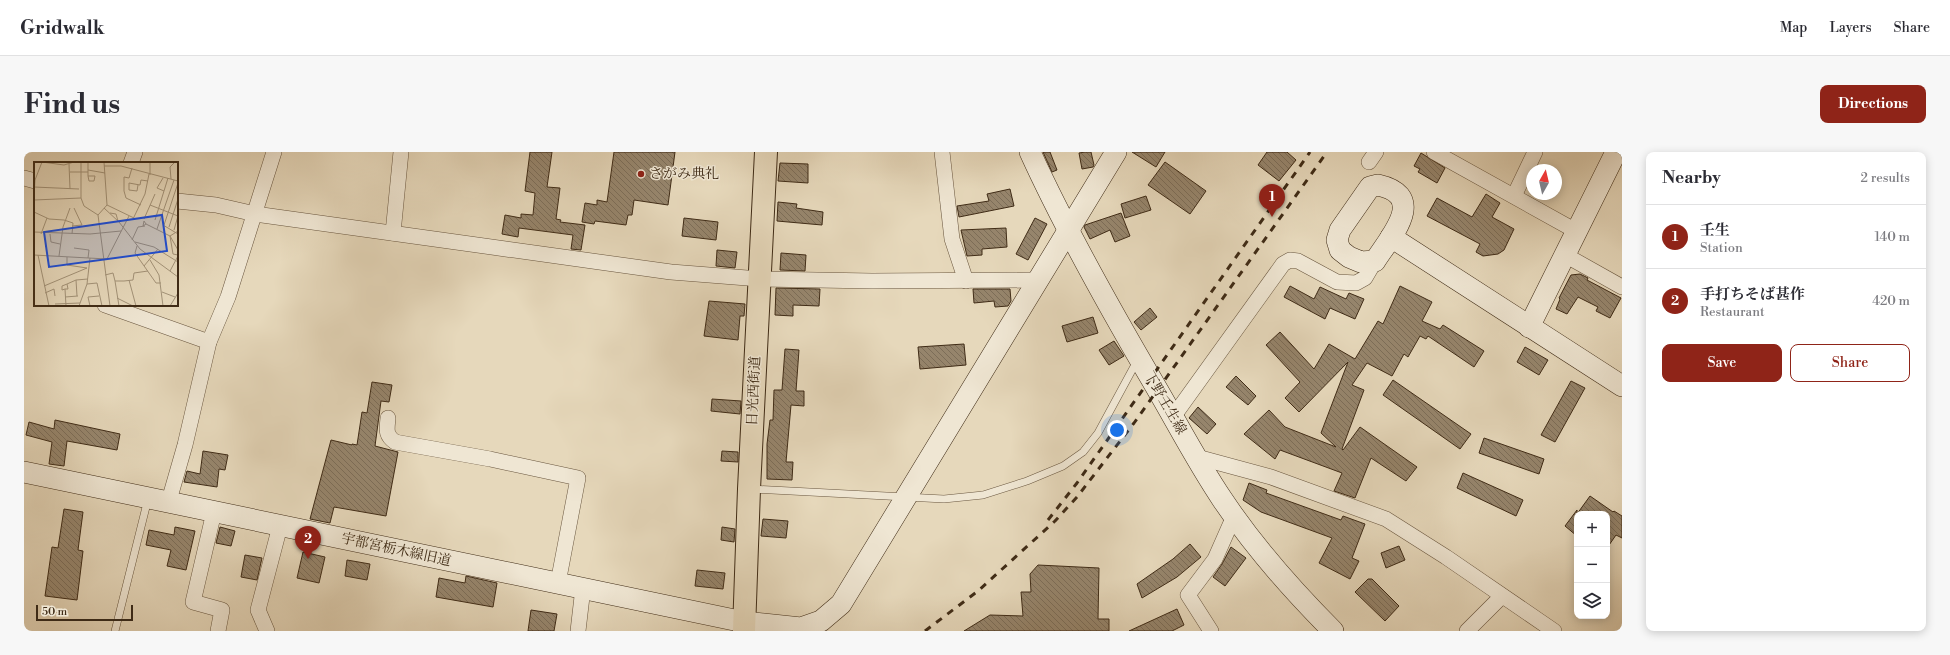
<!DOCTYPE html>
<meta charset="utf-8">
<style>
body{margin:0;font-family:"Libre Bodoni","Noto Serif JP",serif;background:#f7f7f7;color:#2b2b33}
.controls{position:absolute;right:12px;bottom:12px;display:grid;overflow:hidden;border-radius:8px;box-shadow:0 2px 10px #0003}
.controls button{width:36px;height:36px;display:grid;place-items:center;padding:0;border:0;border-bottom:1px solid #e1e1e2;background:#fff;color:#2b2b33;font:20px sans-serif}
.compass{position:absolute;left:1502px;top:12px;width:36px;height:36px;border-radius:50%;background:#fff;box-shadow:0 2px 10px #0003;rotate:8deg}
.scale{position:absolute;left:12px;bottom:10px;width:97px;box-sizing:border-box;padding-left:4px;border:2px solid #3f2b16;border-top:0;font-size:11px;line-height:14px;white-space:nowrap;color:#3f2b16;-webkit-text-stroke:3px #efe6d3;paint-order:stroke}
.you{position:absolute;left:1093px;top:278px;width:14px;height:14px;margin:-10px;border:3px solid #fff;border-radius:50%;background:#1a73e8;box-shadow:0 0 0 6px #1a73e833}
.badge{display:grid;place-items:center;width:26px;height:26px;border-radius:50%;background:#8f2418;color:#fff;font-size:13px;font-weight:700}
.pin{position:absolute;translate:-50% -33px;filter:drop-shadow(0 1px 2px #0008)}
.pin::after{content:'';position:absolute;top:21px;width:14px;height:12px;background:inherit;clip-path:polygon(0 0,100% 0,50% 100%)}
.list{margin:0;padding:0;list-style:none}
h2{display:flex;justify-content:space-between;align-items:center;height:52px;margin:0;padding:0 16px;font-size:17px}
h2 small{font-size:13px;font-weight:400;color:#7c7c81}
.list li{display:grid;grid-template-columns:26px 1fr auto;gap:12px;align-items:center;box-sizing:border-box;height:64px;padding:0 16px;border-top:1px solid #e1e1e2}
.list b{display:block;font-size:15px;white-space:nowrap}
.list p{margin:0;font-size:13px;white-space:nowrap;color:#7c7c81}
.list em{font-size:13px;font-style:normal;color:#7c7c81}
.actions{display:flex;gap:8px;padding:12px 16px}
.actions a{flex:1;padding:9px 0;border:1px solid #8f2418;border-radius:8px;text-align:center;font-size:14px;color:#8f2418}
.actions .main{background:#8f2418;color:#fff}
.icon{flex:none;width:22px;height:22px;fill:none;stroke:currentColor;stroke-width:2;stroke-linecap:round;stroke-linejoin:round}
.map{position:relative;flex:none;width:1598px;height:479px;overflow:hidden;border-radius:8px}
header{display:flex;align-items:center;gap:24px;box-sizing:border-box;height:56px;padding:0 20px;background:#fff;border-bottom:1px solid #e1e1e2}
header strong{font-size:19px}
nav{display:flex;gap:22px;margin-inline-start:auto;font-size:14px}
.intro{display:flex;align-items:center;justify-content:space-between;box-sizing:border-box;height:96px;padding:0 24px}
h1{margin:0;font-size:28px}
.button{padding:10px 18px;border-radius:8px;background:#8f2418;color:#fff;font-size:14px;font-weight:700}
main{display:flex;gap:24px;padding:0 24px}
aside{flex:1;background:#fff;border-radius:8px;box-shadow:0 2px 10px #0003}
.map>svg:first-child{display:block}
.building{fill:url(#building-back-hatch);stroke:#3f2b16}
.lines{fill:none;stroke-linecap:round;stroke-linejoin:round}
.lane-casing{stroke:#69563f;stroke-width:8}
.street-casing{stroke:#69563f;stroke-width:16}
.secondary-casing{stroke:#3f2b16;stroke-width:22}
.primary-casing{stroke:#3f2b16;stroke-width:24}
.lane{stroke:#efe6d3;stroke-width:7}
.street{stroke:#efe6d3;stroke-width:15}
.secondary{stroke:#efe6d3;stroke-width:21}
.primary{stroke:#e6d8bb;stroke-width:22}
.rail{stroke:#3f2b16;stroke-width:3;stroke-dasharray:7 7;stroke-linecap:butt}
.poi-dot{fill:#8f2418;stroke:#efe6d3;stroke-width:1.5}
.labels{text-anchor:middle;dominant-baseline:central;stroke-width:3;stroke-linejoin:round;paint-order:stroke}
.poi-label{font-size:14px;fill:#3f2b16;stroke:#efe6d3;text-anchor:start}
.street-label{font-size:14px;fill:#3f2b16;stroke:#efe6d3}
.inset-road{fill:none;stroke:#a39379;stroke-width:1}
.view{fill:#1d4ed8;fill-opacity:0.15;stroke:#1d4ed8;stroke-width:2}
.inset-edge{fill:none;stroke:#3f2b16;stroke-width:2}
</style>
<header>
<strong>Gridwalk</strong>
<nav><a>Map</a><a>Layers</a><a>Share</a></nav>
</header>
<div class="intro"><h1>Find us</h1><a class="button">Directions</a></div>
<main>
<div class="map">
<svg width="1598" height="479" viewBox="0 0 1598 479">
<defs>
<pattern id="building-back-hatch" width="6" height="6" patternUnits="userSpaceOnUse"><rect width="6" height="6" fill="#96856c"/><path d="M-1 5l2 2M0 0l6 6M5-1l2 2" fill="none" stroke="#7c6d58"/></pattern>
</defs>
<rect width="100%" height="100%" fill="#e6d8bb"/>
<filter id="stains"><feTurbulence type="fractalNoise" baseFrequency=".005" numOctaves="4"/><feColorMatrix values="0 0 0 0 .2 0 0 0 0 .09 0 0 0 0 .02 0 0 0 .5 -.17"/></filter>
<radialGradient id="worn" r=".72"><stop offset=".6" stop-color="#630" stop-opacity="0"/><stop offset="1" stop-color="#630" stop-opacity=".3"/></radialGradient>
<g class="building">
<polygon points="506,0 528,0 523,35 536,36 532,67 537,68 536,70 561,73 557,98 547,97 549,83 495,76 494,85 478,82 481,63 497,66 497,62 509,63 511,41 501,39"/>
<polygon points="590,0 651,0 644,53 610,48 608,63 604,63 602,73 571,69 570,72 558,70 561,51 573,53 573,48 583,50"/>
<polygon points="1019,0 1026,0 1033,18 1028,20"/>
<polygon points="1061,0 1067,0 1070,13 1069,15 1058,17 1055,1"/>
<polygon points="1108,0 1141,0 1132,15"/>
<polygon points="1243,0 1263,0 1272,8 1255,29 1234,13"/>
<polygon points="1397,1 1421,16 1413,31 1394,20 1396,17 1390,14"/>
<polygon points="1141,10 1182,39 1166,62 1124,33"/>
<polygon points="756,11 784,12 784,31 754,29"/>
<polygon points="986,37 990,54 935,65 933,54 965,49 963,42"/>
<polygon points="1462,42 1476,51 1468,65 1490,77 1480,98 1474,102 1459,104 1452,100 1456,92 1403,64 1413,46 1448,65"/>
<polygon points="1122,44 1127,58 1101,66 1097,52"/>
<polygon points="754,50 773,52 772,56 799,60 798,73 753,69"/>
<polygon points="1097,61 1106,84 1091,90 1086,78 1066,87 1060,75 1061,73"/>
<polygon points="660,66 694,70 692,88 658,84"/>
<polygon points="1011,66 1023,72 1004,108 992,102"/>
<polygon points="982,76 983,95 958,97 958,103 943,104 937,78"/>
<polygon points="693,98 713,100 711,116 692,114"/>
<polygon points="757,101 782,103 781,119 756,118"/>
<polygon points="1556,122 1564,126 1563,128 1597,146 1586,166 1572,159 1574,155 1554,145 1543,162 1532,157 1536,147 1535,146 1547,123"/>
<polygon points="1266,134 1290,147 1296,135 1322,147 1325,141 1340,147 1331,167 1306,156 1301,167 1260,145"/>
<polygon points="1376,134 1408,150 1398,169 1416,177 1419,173 1460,199 1450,215 1404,184 1402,187 1396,184 1384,205 1380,202 1368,224 1343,211 1328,233 1340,238 1318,297 1319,298 1336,275 1393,315 1382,329 1347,306 1331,346 1310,339 1318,321 1256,298 1251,307 1220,282 1245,258 1261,275 1312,295 1297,281 1324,210 1275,260 1261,246 1276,230 1242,193 1256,180 1290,217 1305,192 1331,207 1354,169 1359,172"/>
<polygon points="752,136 796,137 795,154 769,153 769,164 751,163"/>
<polygon points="949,137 986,137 987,149 984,154 971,155 970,149 950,151"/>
<polygon points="685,149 721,152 720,164 716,164 714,188 680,184"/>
<polygon points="1126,156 1133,165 1117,178 1110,170"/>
<polygon points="1069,165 1074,181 1043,190 1038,174"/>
<polygon points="1090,189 1100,204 1085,213 1075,198"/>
<polygon points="940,192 942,213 896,217 894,195"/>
<polygon points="1501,195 1524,208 1515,223 1493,210"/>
<polygon points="761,197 775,198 772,239 780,239 780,254 767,253 762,310 769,310 768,328 743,327 743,292 746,268 749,268 750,238 758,238"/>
<polygon points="1212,224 1232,244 1224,253 1202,235"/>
<polygon points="1369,228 1447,282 1436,297 1359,243"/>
<polygon points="1547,229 1561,236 1531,290 1517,283"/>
<polygon points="348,230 368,233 365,250 357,249 351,294 374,300 362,364 310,355 306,371 286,367 307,288 328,293 328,292 333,293 338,260 343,261"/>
<polygon points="688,247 717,249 716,262 687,259"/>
<polygon points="1174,255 1192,272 1183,282 1165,266"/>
<polygon points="31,268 96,282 93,298 43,289 40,314 25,312 28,290 2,283 5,270 30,277"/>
<polygon points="1460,286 1520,307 1515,322 1455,301"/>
<polygon points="179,299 204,303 201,318 195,317 193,335 160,330 163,319 176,322"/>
<polygon points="698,299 714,300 714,310 697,309"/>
<polygon points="1439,321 1499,348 1492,364 1433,336"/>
<polygon points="1225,331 1243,338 1242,341 1317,368 1319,364 1341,372 1328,406 1335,409 1326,427 1295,411 1308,386 1237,360 1219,348"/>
<polygon points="1566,344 1589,360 1590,359 1598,364 1598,386 1592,383 1583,396 1583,362 1553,362"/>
<polygon points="40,357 59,360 54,398 59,399 53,448 21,444 28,395 34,396"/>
<polygon points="1553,358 1553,384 1541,374"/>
<polygon points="739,367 764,369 762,386 737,384"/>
<polygon points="151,375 171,379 162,418 143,414 147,398 122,393 125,378 150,383"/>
<polygon points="196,375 211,379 207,394 192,391"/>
<polygon points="698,375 711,377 710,390 697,388"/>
<polygon points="1166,392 1177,405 1153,425 1118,446 1113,432 1149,407"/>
<polygon points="1375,394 1381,408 1362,416 1357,401"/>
<polygon points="1207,395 1222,406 1201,434 1189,425 1198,412"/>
<polygon points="279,400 301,405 295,431 273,426"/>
<polygon points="221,403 238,406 233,428 217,425"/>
<polygon points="323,408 346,412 343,428 321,424"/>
<polygon points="1014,413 1075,416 1074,467 1085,467 1085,479 940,479 966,463 999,464 997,440 1007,440 1006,422"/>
<polygon points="673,418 701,421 699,437 671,434"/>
<polygon points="442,424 473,431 469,455 412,445 415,426 441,431"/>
<polygon points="1344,427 1348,427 1375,454 1361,469 1331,440"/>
<polygon points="1153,457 1160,473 1148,479 1105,479"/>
<polygon points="507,458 533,462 530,479 504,479"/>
</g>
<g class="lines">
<g class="lane-casing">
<g id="lane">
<polyline points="727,337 920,347 959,343 1003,329 1039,314 1059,300 1074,281 1113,209"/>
<polyline points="91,479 124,347"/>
</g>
</g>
<g class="street-casing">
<g id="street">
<polyline points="918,0 928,87 942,129"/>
<polyline points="1410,0 1552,79"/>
<polyline points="1345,10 1352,0"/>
<polyline points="107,11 111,0"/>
<polyline points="0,26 11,29"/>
<polyline points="1490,44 1511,0"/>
<polyline points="153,49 192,53 231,62 647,120 736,127 848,129 1014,128"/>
<polyline points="369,81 377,0"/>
<polyline points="1541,103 1598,135"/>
<polyline points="81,153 185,190"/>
<polyline points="1149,265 1259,112 1266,108 1274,109 1313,130 1332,131 1341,126 1351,109"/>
<path d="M364 266C363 277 361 283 371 290L466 307 554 326 534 431"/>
<polyline points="1173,305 1247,325 1362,367 1422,405 1530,479"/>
<polyline points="144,352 161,293 185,190 204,145 250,0"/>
<polyline points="190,360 169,450 198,458 194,479"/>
<polyline points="243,479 234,458 256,374"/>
<polyline points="554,479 559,436"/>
<polyline points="1187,479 1164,443 1191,407 1210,364"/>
<polyline points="1443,479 1478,444"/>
</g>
</g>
<g class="secondary-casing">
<g id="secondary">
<path d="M1006 0C1042 79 1085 155 1129 230 1152 269 1173 310 1198 347 1230 395 1268 438 1309 479"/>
<path d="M1354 33C1404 44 1367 84 1351 109L1337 110 1325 105 1316 98 1313 88 1316 78 1346 35Z"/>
<polyline points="1367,85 1598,234"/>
<polyline points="1505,175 1592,0"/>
<polyline points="0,320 720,470 777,476 797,469 817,452 1092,0"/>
</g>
</g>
<g class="primary-casing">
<polyline id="primary" points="720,479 725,337 742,0"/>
</g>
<use href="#lane" class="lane"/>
<use href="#street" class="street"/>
<use href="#secondary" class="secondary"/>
<use href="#primary" class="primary"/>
<g class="rail">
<polyline points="1024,368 1053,331 1286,0"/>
<polyline points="901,479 954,439 1031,369 1053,345 1110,271 1303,0"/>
</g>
</g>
<circle class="poi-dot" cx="617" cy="22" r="4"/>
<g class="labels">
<g class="poi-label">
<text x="625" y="22">さがみ典礼</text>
</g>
<g class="street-label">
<text transform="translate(730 239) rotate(-87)">日光西街道</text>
<text transform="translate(1141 251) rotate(60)">下野壬生線</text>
<text transform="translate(372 398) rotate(12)">宇都宮栃木線旧道</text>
</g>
</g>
<g transform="translate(10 10)">
<rect width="144" height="144" fill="#e6d8bb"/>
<path class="inset-road" d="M8 0 30 3 40 0M47 0V36L50 44 64 53M70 0 73 43 64 53 76 144M35 2 36 27M70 4H87L144 19M98 6 95 16 90 15V29L92 36 107 43M54 8 71 11M36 10H54M116 13V0M54 14H61L60 19H55L54 14V0M129 16 123 26 130 29M137 17 136 5 141 0M104 23 103 29 95 28V21L106 23 107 18 114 19M0 25 45 27M0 34 1 18 8 0M0 38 47 36M73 43 100 56M116 43 144 54M70 46 85 60 106 87 144 115M0 50 15 57 30 58 39 61 38 72M76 51 82 52 84 59M99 57 111 32 115 12M110 57 121 32M121 58 134 16M112 62 110 59 109 64 112 62 136 74 144 88M129 63 144 72M130 63 144 21M38 64 48 63 40 46M135 65 144 37M123 67 140 18M140 68 144 54M144 69 136 74 139 92 144 93M0 70 56 72 87 69M7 72 13 56M16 72 17 80 26 82M98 78 104 65 111 64M101 80 120 85 144 100M103 84 101 91 122 121H127M40 86 55 88 54 96M0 93 73 97 95 54M4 93 15 144M25 94 29 65 36 46M33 95V103L53 106M116 98 125 113 129 144M110 104 124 87M136 109 144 94M71 113 79 111 81 119H90L99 118 100 111 114 109M42 118 54 117M95 118 102 144M81 119 85 144M53 122 63 121 68 144M10 124 53 106M31 127 28 128V124L33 122M128 130 141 135M11 131 20 127 21 134M31 135 44 134M83 136 99 144M21 142 46 141M32 144 31 127H34L33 122 42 118 43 134M45 144 53 122 56 96M56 144 54 135 65 134M136 144 144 131"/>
<path class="view" d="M128 53 133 89 15 105 10 70Z"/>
<rect width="144" height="144" class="inset-edge"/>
</g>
<rect width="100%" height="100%" filter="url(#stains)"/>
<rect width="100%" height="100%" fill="url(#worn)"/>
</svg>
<div class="controls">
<button>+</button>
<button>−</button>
<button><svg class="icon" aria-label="layers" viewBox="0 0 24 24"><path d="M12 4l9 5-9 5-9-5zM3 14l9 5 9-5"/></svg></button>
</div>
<svg class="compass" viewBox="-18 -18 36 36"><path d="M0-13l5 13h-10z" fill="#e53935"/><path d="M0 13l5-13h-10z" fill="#7c7c81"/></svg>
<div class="scale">50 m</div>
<div class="you"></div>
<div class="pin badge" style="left:1248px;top:65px">1</div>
<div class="pin badge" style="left:284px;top:407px">2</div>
</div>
<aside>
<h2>Nearby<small>2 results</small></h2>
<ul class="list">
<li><span class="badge">1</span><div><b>壬生</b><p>Station</p></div><em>140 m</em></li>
<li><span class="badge">2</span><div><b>手打ちそば甚作</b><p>Restaurant</p></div><em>420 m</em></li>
</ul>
<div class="actions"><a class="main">Save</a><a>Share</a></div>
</aside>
</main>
